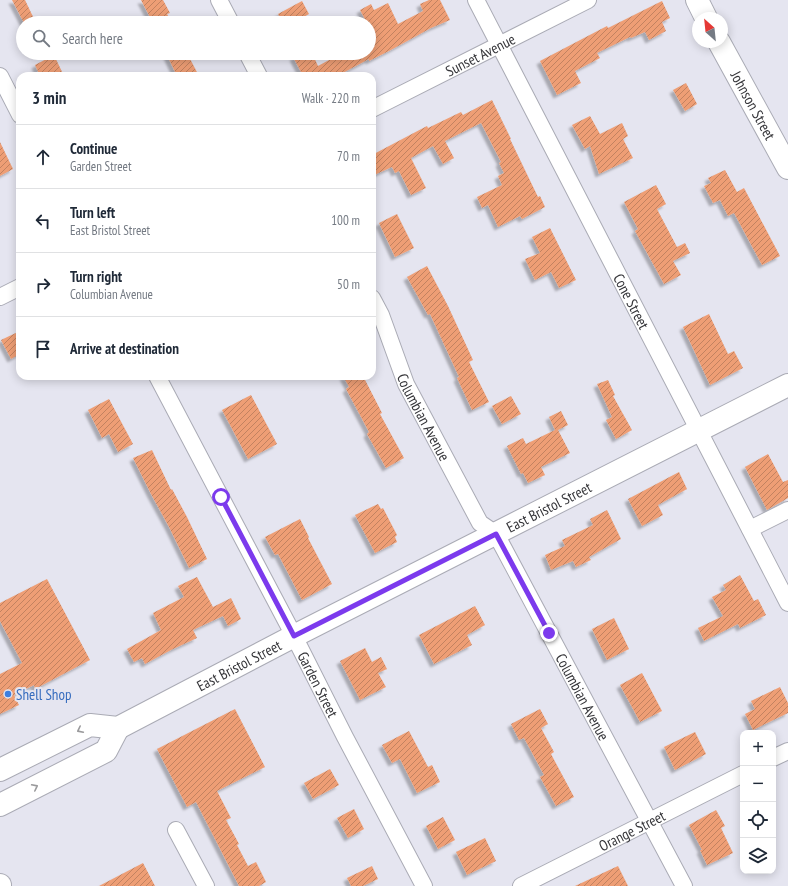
<!DOCTYPE html>
<meta charset="utf-8">
<style>
body{margin:0;font-family:"PT Sans Narrow",sans-serif;background:#f6f6f7;color:#1f2937}
.controls{position:absolute;right:12px;bottom:12px;display:grid;overflow:hidden;border-radius:8px;box-shadow:0 2px 10px #0003}
.controls button{width:36px;height:36px;display:grid;place-items:center;padding:0;border:0;border-bottom:1px solid #e0e1e3;background:#fff;color:#1f2937;font:20px sans-serif}
.compass{position:absolute;left:692px;top:12px;width:36px;height:36px;border-radius:50%;background:#fff;box-shadow:0 2px 10px #0003;rotate:333deg}
.stop{position:absolute;width:12px;height:12px;margin:-9px;border:3px solid #7c3aed;border-radius:50%;background:#fff}
.stop.end{background:#7c3aed;border-color:#fff;box-shadow:0 1px 4px #0008}
.list{margin:0;padding:0;list-style:none}
h2{display:flex;justify-content:space-between;align-items:center;height:52px;margin:0;padding:0 16px;font-size:17px}
h2 small{font-size:13px;font-weight:400;color:#747a83}
.list li{display:grid;grid-template-columns:26px 1fr auto;gap:12px;align-items:center;box-sizing:border-box;height:64px;padding:0 16px;border-top:1px solid #e0e1e3}
.list b{display:block;font-size:15px;white-space:nowrap}
.list p{margin:0;font-size:13px;white-space:nowrap;color:#747a83}
.list em{font-size:13px;font-style:normal;color:#747a83}
.icon{flex:none;width:22px;height:22px;fill:none;stroke:currentColor;stroke-width:2;stroke-linecap:round;stroke-linejoin:round}
.map{position:relative;flex:none;width:788px;height:886px;overflow:hidden}
.search{position:absolute;background:#fff;box-shadow:0 2px 10px #0003;left:16px;top:16px;width:360px;height:44px;display:flex;align-items:center;gap:10px;box-sizing:border-box;padding:0 14px;border-radius:22px;color:#747a83;font-size:15px}
.panel{position:absolute;background:#fff;box-shadow:0 2px 10px #0003;left:16px;top:72px;width:360px;height:308px;border-radius:12px}
.map>svg:first-child{display:block}
.building{fill:url(#building-hatch);filter:url(#shadow)}
.lines{fill:none;stroke-linecap:round;stroke-linejoin:round}
.street-casing{stroke:#aaabb5;stroke-width:18}
.secondary-casing{stroke:#aaabb5;stroke-width:24}
.street{stroke:#fff;stroke-width:16}
.secondary{stroke:#fff;stroke-width:22}
.oneway{stroke:#9a9a9c}
.route{stroke:#7c3aed;stroke-width:5}
.shop-dot{fill:#3f7fe0;stroke:#e5e5f0;stroke-width:1.5}
.labels{text-anchor:middle;dominant-baseline:central;stroke-width:4;stroke-linejoin:round;paint-order:stroke}
.street-label{font-size:15px;fill:#353539;stroke:#e5e5f0}
.shop-label{font-size:15px;fill:#366cbe;stroke:#e5e5f0;text-anchor:start}
</style>
<div class="map">
<svg width="788" height="886" viewBox="0 0 788 886">
<defs>
<pattern id="building-hatch" width="6" height="6" patternUnits="userSpaceOnUse"><rect width="6" height="6" fill="#ee9e75"/><path d="M-1 1l2-2M0 6l6-6M5 7l2-2" fill="none" stroke="#c28261"/></pattern>
<filter id="shadow"><feDropShadow dx="-3.5" dy="3.5" stdDeviation="1" flood-color="#0004"/></filter>
</defs>
<rect width="100%" height="100%" fill="#e5e5f0"/>
<g class="building">
<polygon points="12,0 25,0 36,23 24,23"/>
<polygon points="141,0 163,0 170,13 167,14 172,23 153,23"/>
<polygon points="429,0 440,0 450,20 431,28 389,51 369,61 369,59 337,76 299,76 302,74 293,57 301,53 312,53 318,66 342,53 369,53 369,23 367,23 360,10 371,4 374,10 388,3 398,24 423,11 420,4"/>
<polygon points="302,1 309,14 302,18 305,23 283,23 278,14"/>
<polygon points="662,1 670,18 662,22 666,31 649,40 645,32 631,38 630,37 597,53 600,58 575,71 581,83 557,95 540,61 607,26 608,28"/>
<polygon points="166,53 187,53 199,76 177,76"/>
<polygon points="54,55 64,76 40,76 35,65"/>
<polygon points="686,83 697,104 685,111 673,90"/>
<polygon points="492,100 511,139 510,139 538,197 540,196 545,207 522,219 520,216 498,227 488,205 482,208 477,197 502,185 498,176 504,173 499,163 501,162 481,123 445,141 454,158 443,164 433,146 411,158 426,188 411,195 399,171 395,173 392,167 372,176 372,155 427,126 428,128 461,112 463,115"/>
<polygon points="590,116 600,134 622,123 628,136 623,139 633,158 599,174 590,146 585,149 572,125"/>
<polygon points="0,142 13,169 0,176"/>
<polygon points="725,170 737,192 744,188 780,256 762,265 734,213 728,216 720,200 713,203 704,186 711,183 708,178"/>
<polygon points="656,185 666,204 657,209 677,247 685,243 690,253 673,261 681,275 664,284 635,231 638,229 624,202"/>
<polygon points="397,214 414,248 395,257 379,223"/>
<polygon points="550,228 576,280 559,288 551,272 535,280 525,259 540,253 532,237"/>
<polygon points="427,266 448,306 473,360 469,362 489,402 472,410 457,378 459,377 430,314 428,315 407,277"/>
<polygon points="709,314 728,354 734,351 743,368 710,385 683,327"/>
<polygon points="20,331 20,354 11,359 1,340"/>
<polygon points="343,376 363,376 382,413 380,414 404,458 386,468 367,434 369,432 346,389 349,387"/>
<polygon points="608,380 615,395 613,396 632,430 616,439 606,420 612,417 597,384"/>
<polygon points="251,395 277,444 248,459 222,410"/>
<polygon points="511,396 521,414 502,424 492,406"/>
<polygon points="109,399 133,444 118,452 109,434 102,438 88,410"/>
<polygon points="561,411 568,425 558,430 570,453 541,467 545,475 528,483 523,473 521,474 507,446 523,438 526,444 555,430 549,417"/>
<polygon points="152,450 171,490 172,489 187,517 207,559 189,568 169,527 151,494 133,458"/>
<polygon points="768,454 783,482 788,480 788,498 767,510 745,467"/>
<polygon points="679,472 687,489 658,505 663,515 642,526 628,499"/>
<polygon points="378,504 381,509 383,508 397,535 395,537 397,542 375,553 355,515"/>
<polygon points="607,510 621,539 589,557 591,560 576,567 573,561 551,570 545,555 565,546 562,540 593,525 590,519"/>
<polygon points="300,519 309,537 308,538 332,584 302,600 278,554 275,555 265,537"/>
<polygon points="740,575 754,601 758,599 766,615 740,628 738,624 704,641 698,628 723,616 712,597 726,590 723,585"/>
<polygon points="197,577 213,607 231,598 241,619 228,626 223,616 193,630 197,638 171,650 145,664 142,658 134,662 127,649 161,630 153,613 184,597 178,586"/>
<polygon points="47,579 90,660 35,689 34,685 14,695 19,705 0,714 0,674 22,663 0,621 0,603"/>
<polygon points="475,606 485,625 467,635 472,645 434,664 419,635"/>
<polygon points="614,618 629,649 607,660 592,629"/>
<polygon points="365,648 372,662 381,657 387,669 378,673 386,687 360,700 340,661"/>
<polygon points="642,673 662,711 640,722 620,685"/>
<polygon points="780,687 788,703 788,713 753,730 745,714 755,709 751,701"/>
<polygon points="235,709 265,767 217,791 231,818 226,820 239,844 237,845 248,866 256,862 266,882 259,886 239,886 196,802 187,807 157,749"/>
<polygon points="540,709 548,724 541,728 554,752 551,754 574,797 556,806 540,777 544,775 524,738 519,740 511,724"/>
<polygon points="409,731 428,767 432,765 440,782 417,793 400,759 392,763 382,745"/>
<polygon points="695,732 706,754 675,770 664,747"/>
<polygon points="330,769 339,785 313,799 304,783"/>
<polygon points="354,809 364,829 348,838 337,818"/>
<polygon points="716,810 725,826 721,828 733,853 707,865 700,850 702,850 689,825"/>
<polygon points="443,817 455,840 438,849 426,826"/>
<polygon points="485,838 496,861 467,875 456,852"/>
<polygon points="143,863 155,886 99,886"/>
<polygon points="372,866 378,879 363,886 351,886 347,878"/>
<polygon points="618,866 628,886 575,886"/>
</g>
<g class="lines">
<g class="street-casing">
<g id="street">
<polyline points="219,0 231,23"/>
<path id="s1" d="M476 0 788 603"/>
<polyline points="247,53 259,76"/>
<polyline points="0,76 20,115"/>
<path id="s2" d="M372 109 588 0"/>
<polyline points="0,297 20,287"/>
<path id="s3" d="M372 298 381 315 406 384 480 523 496 534 684 886"/>
<path id="s4" d="M157 376 294 636 345 737 424 886"/>
<polyline points="750,529 788,510"/>
<polyline points="773,758 788,751"/>
<polyline points="176,830 206,886"/>
<path id="s5" d="M521 886 743 774"/>
</g>
</g>
<g class="secondary-casing">
<g id="secondary">
<polyline points="697,0 706,18"/>
<path id="s6" d="M719 42 788 168"/>
<path id="s7" d="M0 770 90 725 118 728 294 636 788 385"/>
<polyline points="0,805 106,751 118,728"/>
<polyline points="0,885 0,886"/>
</g>
</g>
<use href="#street" class="street"/>
<use href="#secondary" class="secondary"/>
</g>
<defs><path id="oneway-chevron" d="M-2-3.5L2.5 0L-2 3.5" fill="none" stroke-width="1.6" stroke-linecap="round" stroke-linejoin="round"/></defs>
<g class="oneway">
<use href="#oneway-chevron" transform="translate(80 730) rotate(153)"/>
<use href="#oneway-chevron" transform="translate(35 787) rotate(-27)"/>
</g>
<g class="lines">
<polyline class="route" points="221,497 294,636 496,534 549,633"/>
</g>
<circle class="shop-dot" cx="8" cy="694" r="4"/>
<g class="labels">
<g class="street-label">
<text stroke="none"><textPath href="#s2" startOffset="121">Sunset Avenue</textPath></text>
<text stroke="none"><textPath href="#s6" startOffset="72">Johnson Street</textPath></text>
<text stroke="none"><textPath href="#s1" startOffset="339">Cone Street</textPath></text>
<text stroke="none"><textPath href="#s3" startOffset="130">Columbian Avenue</textPath></text>
<text stroke="none"><textPath href="#s7" startOffset="613">East Bristol Street</textPath></text>
<text stroke="none"><textPath href="#s7" startOffset="265">East Bristol Street</textPath></text>
<text stroke="none"><textPath href="#s4" startOffset="348">Garden Street</textPath></text>
<text stroke="none"><textPath href="#s3" startOffset="454">Columbian Avenue</textPath></text>
<text stroke="none"><textPath href="#s5" startOffset="124">Orange Street</textPath></text>
</g>
<g class="shop-label">
<text x="16" y="694">Shell Shop</text>
</g>
</g>
</svg>
<div class="controls">
<button>+</button>
<button>−</button>
<button><svg class="icon" aria-label="locate" viewBox="0 0 24 24"><circle cx="12" cy="12" r="6"/><path d="M12 2v4M12 18v4M2 12h4M18 12h4"/></svg></button>
<button><svg class="icon" aria-label="layers" viewBox="0 0 24 24"><path d="M12 4l9 5-9 5-9-5zM3 14l9 5 9-5"/></svg></button>
</div>
<svg class="compass" viewBox="-18 -18 36 36"><path d="M0-13l5 13h-10z" fill="#e53935"/><path d="M0 13l5-13h-10z" fill="#747a83"/></svg>
<div class="stop" style="left:221px;top:497px"></div>
<div class="stop end" style="left:549px;top:633px"></div>
<div class="search"><svg class="icon" aria-label="search" viewBox="0 0 24 24"><circle cx="10" cy="10" r="6"/><path d="M15 15l6 6"/></svg>Search here</div>
<section class="panel">
<h2>3 min<small>Walk · 220 m</small></h2>
<ul class="list">
<li><svg class="icon" aria-label="ahead" viewBox="0 0 24 24"><path d="M12 20V5M6 11l6-6 6 6"/></svg><div><b>Continue</b><p>Garden Street</p></div><em>70 m</em></li>
<li><svg class="icon" aria-label="left" viewBox="0 0 24 24"><path d="M17 20v-9H6M10 6l-5 5 5 5"/></svg><div><b>Turn left</b><p>East Bristol Street</p></div><em>100 m</em></li>
<li><svg class="icon" aria-label="right" viewBox="0 0 24 24"><path d="M7 20v-9h11M14 6l5 5-5 5"/></svg><div><b>Turn right</b><p>Columbian Avenue</p></div><em>50 m</em></li>
<li><svg class="icon" aria-label="arrive" viewBox="0 0 24 24"><path d="M6 21V4h12l-3 4 3 4H6"/></svg><div><b>Arrive at destination</b></div></li>
</ul>
</section>
</div>
